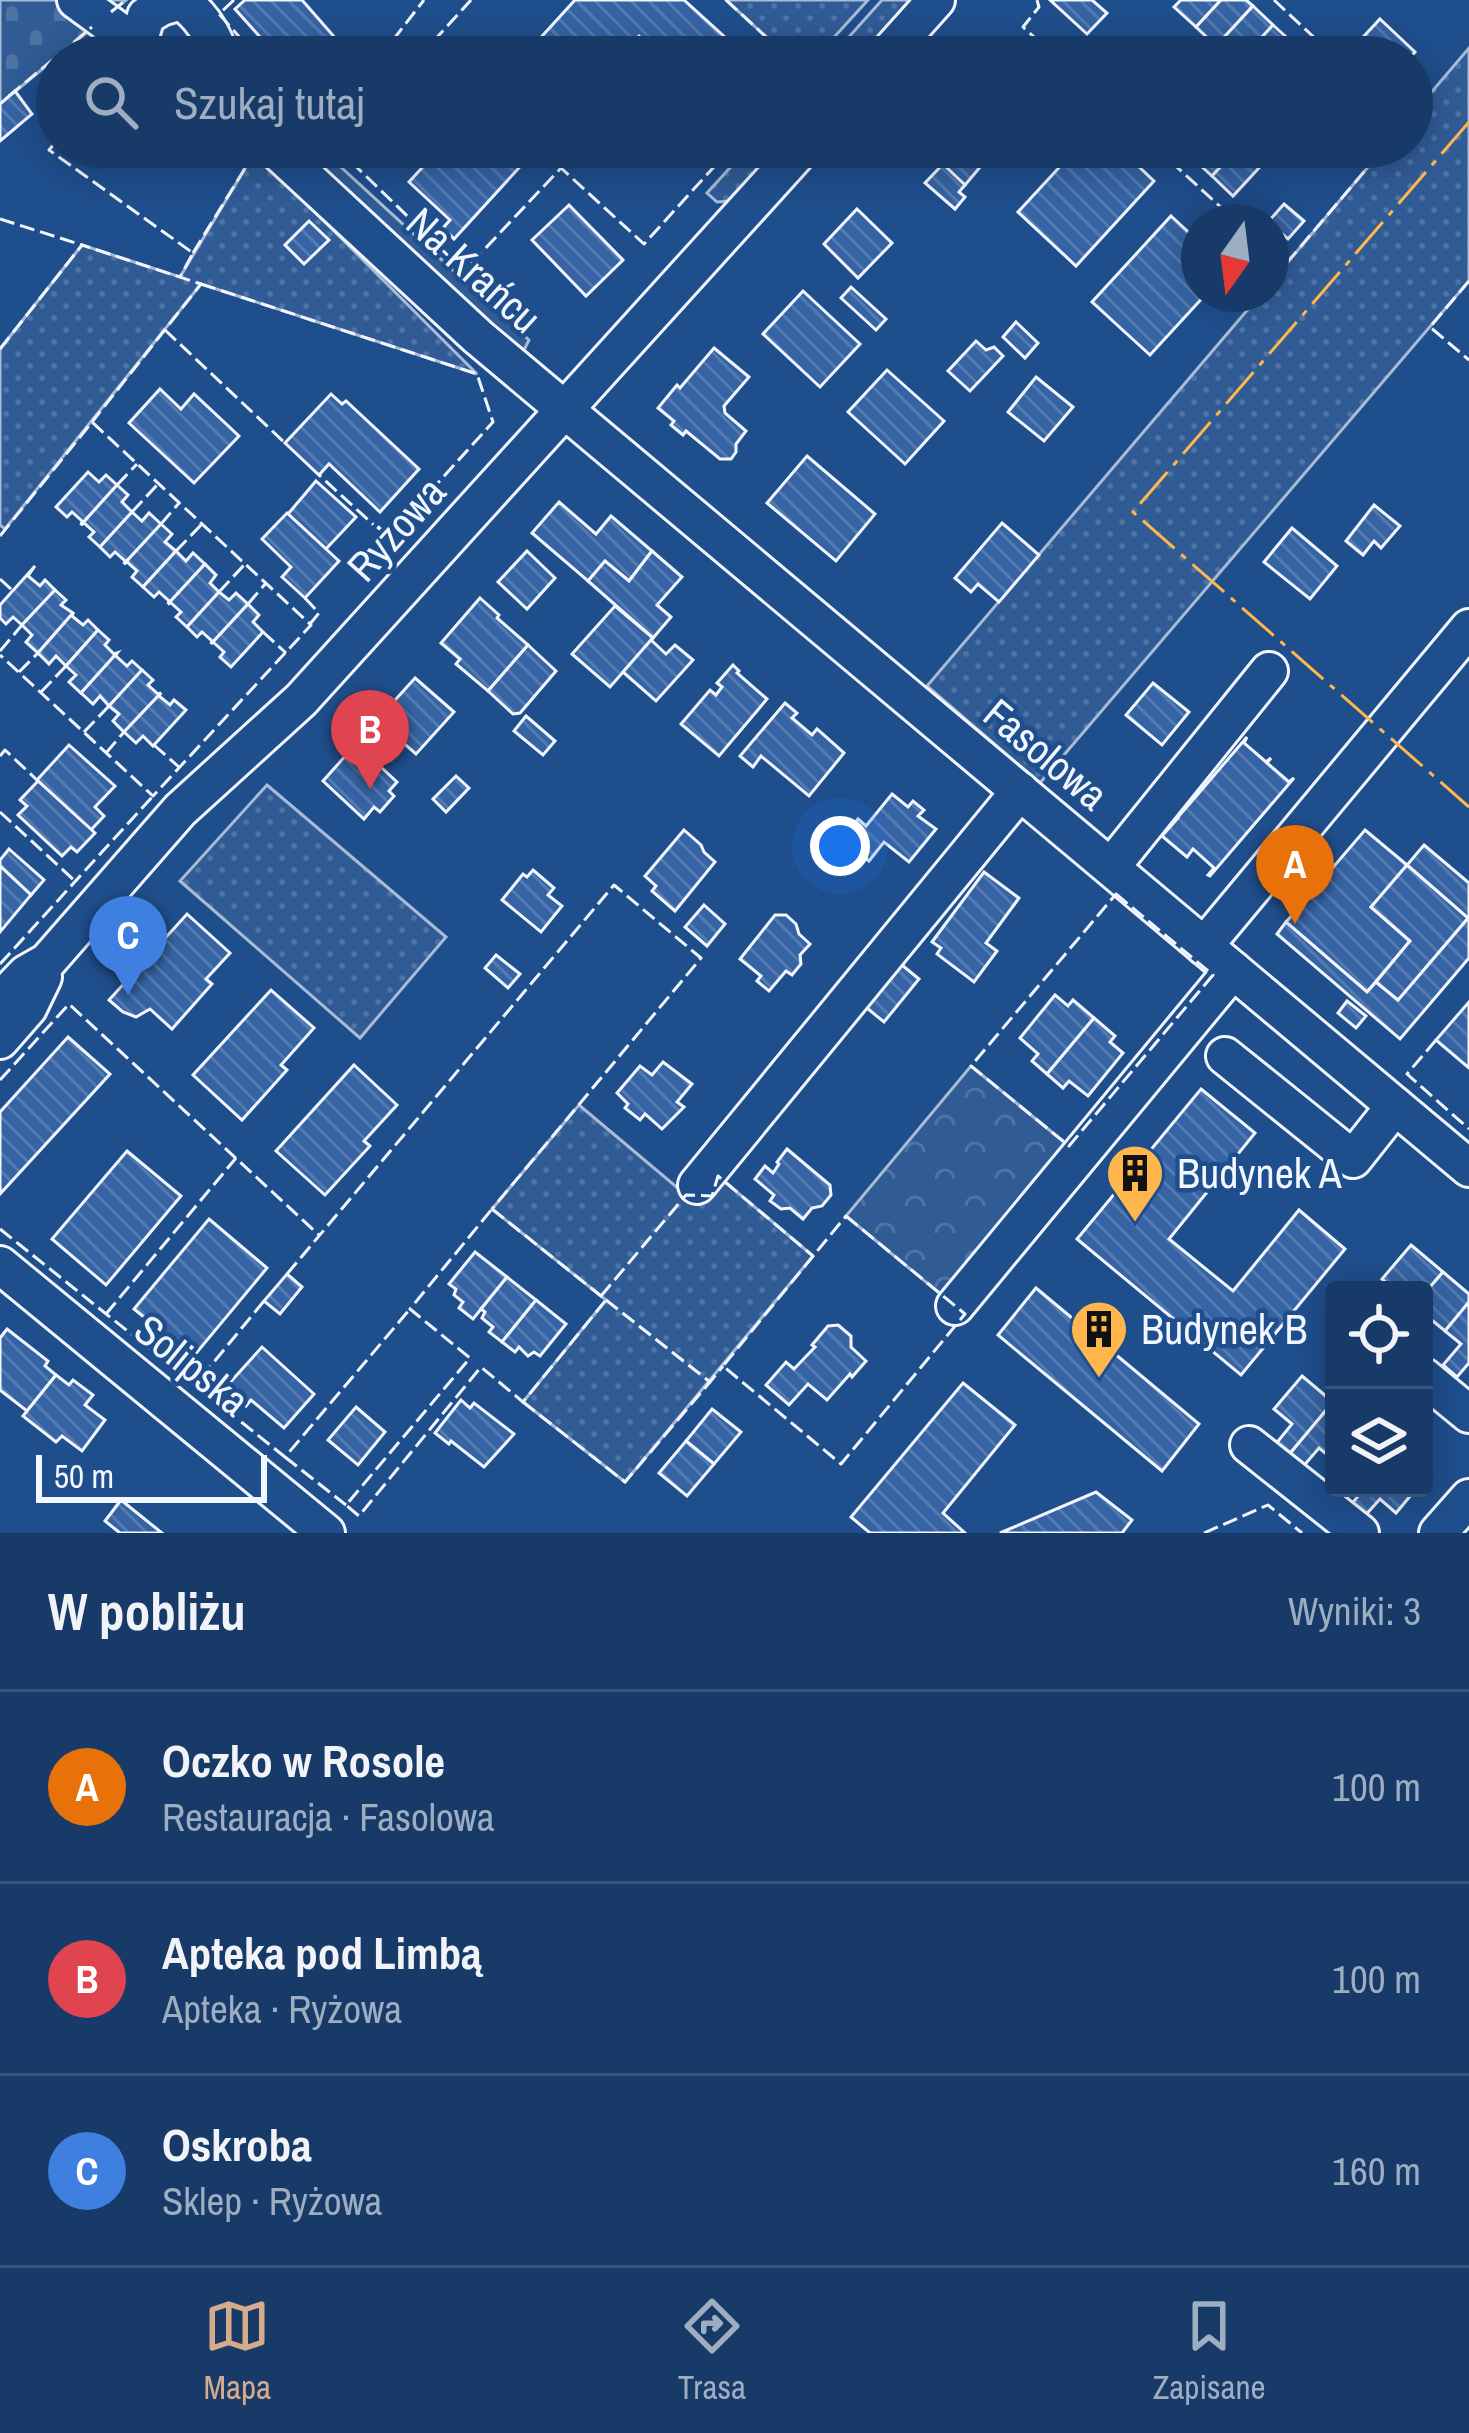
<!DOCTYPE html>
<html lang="pl">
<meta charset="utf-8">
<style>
body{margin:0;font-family:"Archivo Narrow",sans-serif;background:#20416f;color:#f1f3f6}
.controls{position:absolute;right:36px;bottom:36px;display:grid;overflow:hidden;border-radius:12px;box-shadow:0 6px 30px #0003}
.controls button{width:108px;height:108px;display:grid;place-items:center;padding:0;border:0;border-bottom:3px solid #36547d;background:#173a69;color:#f1f3f6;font:60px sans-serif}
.compass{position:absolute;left:1181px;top:204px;width:108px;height:108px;border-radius:50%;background:#173a69;box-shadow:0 6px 30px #0003;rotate:194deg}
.scale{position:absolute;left:36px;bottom:30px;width:231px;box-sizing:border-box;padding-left:12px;border:6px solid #f2f6ff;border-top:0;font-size:33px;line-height:42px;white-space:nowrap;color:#f2f6ff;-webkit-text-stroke:9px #1f4e8c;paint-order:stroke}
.you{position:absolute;left:840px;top:846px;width:42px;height:42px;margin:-30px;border:9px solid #fff;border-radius:50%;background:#1a73e8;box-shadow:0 0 0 18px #1a73e833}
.badge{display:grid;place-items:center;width:78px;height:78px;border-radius:50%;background:#d6ab8b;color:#fff;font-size:39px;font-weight:700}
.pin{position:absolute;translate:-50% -99px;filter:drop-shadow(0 3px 6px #0008)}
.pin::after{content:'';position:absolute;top:63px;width:42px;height:36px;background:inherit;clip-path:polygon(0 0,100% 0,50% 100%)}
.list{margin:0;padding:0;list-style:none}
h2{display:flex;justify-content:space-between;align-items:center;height:156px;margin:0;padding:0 48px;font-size:51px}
h2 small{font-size:39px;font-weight:400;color:#9eadc0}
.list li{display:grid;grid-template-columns:78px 1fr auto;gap:36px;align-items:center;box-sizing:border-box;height:192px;padding:0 48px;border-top:3px solid #36547d}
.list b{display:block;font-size:45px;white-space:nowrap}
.list p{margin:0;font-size:39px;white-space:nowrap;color:#9eadc0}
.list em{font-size:39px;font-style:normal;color:#9eadc0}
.icon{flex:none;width:66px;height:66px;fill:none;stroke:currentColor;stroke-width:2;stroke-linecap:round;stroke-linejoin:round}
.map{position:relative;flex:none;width:1469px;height:1533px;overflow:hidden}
.search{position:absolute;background:#173a69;box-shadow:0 6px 30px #0003;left:36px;right:36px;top:36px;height:132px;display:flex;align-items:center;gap:30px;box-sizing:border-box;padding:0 42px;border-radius:66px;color:#9eadc0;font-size:45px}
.sheet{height:732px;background:#173a69}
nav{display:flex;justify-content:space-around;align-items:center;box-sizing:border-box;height:168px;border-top:3px solid #36547d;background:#173a69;font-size:33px;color:#9eadc0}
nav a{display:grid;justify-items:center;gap:6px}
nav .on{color:#d6ab8b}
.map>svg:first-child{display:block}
.grass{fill:url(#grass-dots);stroke:#a8bbd7;stroke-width:3}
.forest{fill:url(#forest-crowns);stroke:#a8bbd7;stroke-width:3}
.cemetery{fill:url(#cemetery-stones);stroke:#a8bbd7;stroke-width:3}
.built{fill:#305b95;stroke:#a8bbd7;stroke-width:3}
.building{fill:url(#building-back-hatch);stroke:#f2f6ff;stroke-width:3}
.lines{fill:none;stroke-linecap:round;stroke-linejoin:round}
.minor-casing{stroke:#f2f6ff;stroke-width:42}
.minor{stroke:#1f4e8c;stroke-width:36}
.fence{stroke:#f2f6ff;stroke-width:3;stroke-dasharray:15 6;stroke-linecap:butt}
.power{stroke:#ffb74d;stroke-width:3;stroke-dasharray:42 9 6 9;stroke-linecap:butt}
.labels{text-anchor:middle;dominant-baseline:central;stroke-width:9;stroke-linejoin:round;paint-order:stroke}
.street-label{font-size:42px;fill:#f2f6ff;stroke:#1f4e8c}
.poi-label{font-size:42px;fill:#f2f6ff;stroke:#1f4e8c;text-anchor:start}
</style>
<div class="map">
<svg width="1469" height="1533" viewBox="0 0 1469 1533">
<defs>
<pattern id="grass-dots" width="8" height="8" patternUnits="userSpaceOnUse" patternTransform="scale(3)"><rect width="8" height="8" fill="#305b95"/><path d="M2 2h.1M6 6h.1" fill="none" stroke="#4e73a5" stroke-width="1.8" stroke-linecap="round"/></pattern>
<pattern id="forest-crowns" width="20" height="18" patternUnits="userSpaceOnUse" patternTransform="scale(3)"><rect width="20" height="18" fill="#305b95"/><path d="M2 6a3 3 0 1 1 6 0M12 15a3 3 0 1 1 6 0" fill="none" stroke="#4e73a5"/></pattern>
<pattern id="cemetery-stones" width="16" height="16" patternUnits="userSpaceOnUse" patternTransform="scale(3)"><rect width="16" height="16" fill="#305b95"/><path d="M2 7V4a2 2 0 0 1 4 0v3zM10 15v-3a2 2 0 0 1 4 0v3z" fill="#4e73a5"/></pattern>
<pattern id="building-back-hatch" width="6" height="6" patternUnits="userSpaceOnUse" patternTransform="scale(3)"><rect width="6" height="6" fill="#3563a3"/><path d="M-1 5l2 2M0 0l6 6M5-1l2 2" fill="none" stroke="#537ab1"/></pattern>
</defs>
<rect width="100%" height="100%" fill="#1f4e8c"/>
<g class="grass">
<polygon points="726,0 868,0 816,57 788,57"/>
<polygon points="882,0 912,0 861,57 831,57"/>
<polygon points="1469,48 1469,281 1040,783 927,686 1261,294 1271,294 1271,282 1385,147 1412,147 1412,115"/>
<polygon points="749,147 779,147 730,201 717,202 707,193"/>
<polygon points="255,152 477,374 201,284 5,529 0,525 0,349 82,245 180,277"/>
<polygon points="267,785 446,937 360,1038 180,881"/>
<polygon points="579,1105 686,1195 712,1196 718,1176 813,1256 625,1482 523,1402 606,1300 492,1209"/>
</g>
<polygon class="forest" points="971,1066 1069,1146 944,1297 846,1216"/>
<polygon class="cemetery" points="0,0 126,0 0,104"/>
<polygon class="built" points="288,147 319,147 529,340 520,358"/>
<g class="building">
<polygon points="245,0 302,0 351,56 278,57 235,9"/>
<polygon points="575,0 684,0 739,50 733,57 662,57 639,36 620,57 523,57"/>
<polygon points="1050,0 1092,0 1107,13 1087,34"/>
<polygon points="1181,0 1221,0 1196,27 1174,7"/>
<polygon points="1221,0 1246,0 1253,6 1216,46 1196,27"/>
<polygon points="1253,6 1273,25 1244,57 1228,57 1216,46"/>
<polygon points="1380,19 1415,52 1410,57 1363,57 1353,48"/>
<polygon points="1273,25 1294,44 1282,57 1244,57"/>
<polygon points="15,91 32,114 0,141 0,104"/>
<polygon points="90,147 131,147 118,166"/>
<polygon points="441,147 538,147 454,239 443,228 450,220 409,182"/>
<polygon points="942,147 997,147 965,185 934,157"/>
<polygon points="1078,147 1118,147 1154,181 1076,266 1018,212"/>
<polygon points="1201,147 1239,147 1212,176 1191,157"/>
<polygon points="1239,147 1260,147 1270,156 1233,196 1212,176"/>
<polygon points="943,164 965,185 959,192 965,197 955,209 925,183"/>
<polygon points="1284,204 1304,221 1288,239 1268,222"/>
<polygon points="569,205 623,260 586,296 532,240"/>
<polygon points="857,209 892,243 858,278 824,244"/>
<polygon points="1171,216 1199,242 1199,294 1206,294 1150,355 1092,302"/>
<polygon points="309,221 329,240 304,264 285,245"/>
<polygon points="851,287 886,319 876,330 841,298"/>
<polygon points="803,291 860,344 820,387 763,334"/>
<polygon points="1016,322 1038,343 1025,358 1003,337"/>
<polygon points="976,341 986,350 994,347 1003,356 970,391 948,371"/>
<polygon points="714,348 749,377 724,406 725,413 746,431 736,444 736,452 731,459 720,459 686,431 683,435 671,425 674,421 658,408 677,385 680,388"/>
<polygon points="887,370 944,421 905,464 848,412"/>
<polygon points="1036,377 1073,407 1044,441 1008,412"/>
<polygon points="160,389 181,409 194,394 239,436 194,483 129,423"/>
<polygon points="331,394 342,404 346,401 419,469 380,512 329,464 319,475 285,443"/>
<polygon points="807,456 875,514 836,561 767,503"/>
<polygon points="88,472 99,482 106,475 117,485 81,525 82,521 72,512 67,517 56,507"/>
<polygon points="316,481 356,517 326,549 288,514"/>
<polygon points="117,485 128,495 122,502 132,512 100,547 89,537 94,532 84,523 81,525"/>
<polygon points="559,502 596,534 611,516 652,551 629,581 605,561 588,581 532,533"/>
<polygon points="1374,505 1400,526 1381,548 1374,541 1363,555 1346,541"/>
<polygon points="132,512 142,521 149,513 161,524 124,564 125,561 115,552 110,557 100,547"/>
<polygon points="287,513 339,561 305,598 282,577 291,567 262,539"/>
<polygon points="1002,523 1039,555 999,602 978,584 971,592 955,578"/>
<polygon points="161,524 172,534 165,542 176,551 143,587 132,577 137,571 127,562 124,564"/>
<polygon points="1292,528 1337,566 1310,599 1264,562"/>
<polygon points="176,551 186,561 193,553 205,564 168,604 169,601 159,592 154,597 143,587"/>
<polygon points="527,551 555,578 527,609 498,582"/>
<polygon points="652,551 682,577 657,605 671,617 653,638 588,581 605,561 629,581"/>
<polygon points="205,564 216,575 210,583 219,592 187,627 176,617 181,612 171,603 168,604"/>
<polygon points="35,566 28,576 40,586 45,580 55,590 22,625 13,617 6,624 0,618 0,605"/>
<polygon points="55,590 66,600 61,605 73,613 38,653 26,642 32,635 22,625"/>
<polygon points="219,592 229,600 236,593 248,604 211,644 212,641 202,632 197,637 187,627"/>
<polygon points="480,598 499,615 497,618 528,645 488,691 456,664 460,659 441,643"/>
<polygon points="248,604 259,615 253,622 263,632 231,667 220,657 224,652 213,642"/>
<polygon points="615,606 653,638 610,687 572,654"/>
<polygon points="73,613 72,616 83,625 88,620 98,630 66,666 56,656 49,664 38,653"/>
<polygon points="98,630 109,640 105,645 114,654 117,653 81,693 69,682 76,675 66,666"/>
<polygon points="651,640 666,654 675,645 693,660 656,701 623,672"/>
<polygon points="528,645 556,671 520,713 513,714 488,691"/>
<polygon points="117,653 116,656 127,666 132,661 142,670 109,706 100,696 93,704 81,693"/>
<polygon points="733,665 739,671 737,673 767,699 719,756 681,724 710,690 716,695 722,687 717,683"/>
<polygon points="142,670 153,680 148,685 158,694 161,693 124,732 113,721 119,714 109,706"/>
<polygon points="415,678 454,712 416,754 377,720"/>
<polygon points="1153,683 1189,712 1162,745 1126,715"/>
<polygon points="161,693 159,696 170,705 174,700 186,710 153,746 143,736 136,743 124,732"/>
<polygon points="785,703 797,713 792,718 812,735 817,729 844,753 809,796 761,756 753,767 740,756"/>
<polygon points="526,716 555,741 543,755 514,731"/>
<polygon points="1247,737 1244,743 1266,762 1271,758 1267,763 1289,782 1294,778 1210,876 1208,875 1214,868 1193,849 1187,857 1162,836 1178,818 1172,813 1178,817 1198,794 1192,790 1198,794"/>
<polygon points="356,744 397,782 389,791 394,796 380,812 374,807 364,819 323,781"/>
<polygon points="69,745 115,786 95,807 104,816 91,830 37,780"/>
<polygon points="456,776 469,788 446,812 433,799"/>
<polygon points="38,781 95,833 77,852 71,847 62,856 18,815 27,806 20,800"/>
<polygon points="892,794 908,807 913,801 924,810 918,816 936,829 909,862 884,842 869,861 842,839 858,819 866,826"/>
<polygon points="684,830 701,845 704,852 715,862 675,911 652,891 656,886 645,876"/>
<polygon points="1365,830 1407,865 1371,907 1410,941 1367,992 1286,922"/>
<polygon points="1424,845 1469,883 1469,958 1400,1039 1277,934 1286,922 1367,992 1376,982 1398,1000 1468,918 1407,865"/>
<polygon points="9,849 44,880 31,895 0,866 0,860"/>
<polygon points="1407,865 1468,918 1398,1000 1376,982 1410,941 1371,907"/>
<polygon points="0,866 31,895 0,932"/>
<polygon points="533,870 554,888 548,895 562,906 541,932 502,900 523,874 527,877"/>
<polygon points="984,872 1019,898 986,943 997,951 974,982 937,954 941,948 932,942"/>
<polygon points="704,905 725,924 707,946 685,927"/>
<polygon points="187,914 230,953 206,979 212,984 172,1029 150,1009 136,1017 123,1012 109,1000"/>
<polygon points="775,915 786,915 796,924 799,934 810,944 800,955 801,964 792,975 786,971 769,991 757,981 761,976 740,959"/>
<polygon points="496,955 520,974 508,988 485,968"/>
<polygon points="897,961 919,979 884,1022 862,1004"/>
<polygon points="271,990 314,1028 281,1065 287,1070 242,1120 193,1075"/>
<polygon points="1055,995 1068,1006 1073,1000 1094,1018 1047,1074 1032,1061 1038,1054 1020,1038"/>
<polygon points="1347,1001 1366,1016 1356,1028 1338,1013"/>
<polygon points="1469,1002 1469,1068 1436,1040"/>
<polygon points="1094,1018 1115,1036 1110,1042 1123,1053 1088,1096 1069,1081 1063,1088 1047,1074"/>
<polygon points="68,1037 110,1074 0,1194 0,1112"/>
<polygon points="663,1062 692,1084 677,1102 684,1107 662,1129 645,1114 640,1120 625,1108 628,1104 617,1093 640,1066 652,1075"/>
<polygon points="354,1065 397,1105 364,1141 370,1146 325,1195 276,1151"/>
<polygon points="1201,1089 1255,1133 1169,1239 1233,1291 1299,1210 1345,1249 1241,1375 1077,1239"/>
<polygon points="787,1149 830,1185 831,1195 822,1206 812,1208 803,1219 790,1208 781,1209 770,1201 774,1195 755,1179 765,1166 773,1173 779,1164 777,1162"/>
<polygon points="127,1151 181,1196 106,1285 52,1239"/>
<polygon points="209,1219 267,1268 193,1357 134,1309"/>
<polygon points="1411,1245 1443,1272 1424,1294 1424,1290 1395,1290 1382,1279"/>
<polygon points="475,1252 507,1277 473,1319 459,1308 463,1302 454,1295 456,1289 449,1284"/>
<polygon points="1443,1272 1469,1294 1469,1302 1445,1331 1428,1317 1424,1322 1424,1294"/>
<polygon points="287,1274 302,1287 280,1314 264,1301"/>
<polygon points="507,1277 536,1300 502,1342 489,1332 493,1327 482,1318 485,1312 481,1309"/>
<polygon points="1036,1288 1199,1424 1162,1471 998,1335"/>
<polygon points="536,1300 566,1324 540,1356 534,1352 528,1356 519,1347 515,1352 502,1342"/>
<polygon points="1469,1302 1469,1363 1457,1377 1443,1365 1461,1344 1445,1331"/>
<polygon points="838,1325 851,1336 851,1347 866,1361 852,1377 850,1374 827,1400 808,1384 789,1405 766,1385 786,1362 794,1369 815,1347 812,1345 828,1326"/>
<polygon points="7,1329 48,1361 45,1366 56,1375 27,1411 0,1390 0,1338"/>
<polygon points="262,1347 314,1394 284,1428 251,1400 246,1406 225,1388"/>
<polygon points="56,1375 69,1385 73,1380 93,1395 85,1405 105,1420 82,1451 62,1436 56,1442 23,1416"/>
<polygon points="1302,1376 1333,1402 1287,1457 1274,1446 1292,1424 1274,1409"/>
<polygon points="963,1383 1015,1425 943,1513 965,1533 870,1533 851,1517"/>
<polygon points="461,1400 470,1408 474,1403 514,1434 484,1467 451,1441 449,1444 435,1433"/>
<polygon points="1333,1402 1334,1460 1319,1448 1301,1469 1287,1457"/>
<polygon points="356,1407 385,1432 358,1465 328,1440"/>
<polygon points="712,1409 741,1432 714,1464 686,1441"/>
<polygon points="686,1441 714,1464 687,1496 659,1473"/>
<polygon points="1365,1488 1417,1488 1396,1513 1380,1499 1361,1520 1348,1508"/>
<polygon points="1096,1492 1132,1520 1122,1533 1000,1533"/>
<polygon points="121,1500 162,1533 120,1533 105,1521"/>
</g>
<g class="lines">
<g class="minor-casing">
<g id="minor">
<polyline points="76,0 154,57"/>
<path d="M181 1C200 14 213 34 220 57"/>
<polyline points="143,48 139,40 146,16 161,7 181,1"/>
<polyline points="885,57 936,0"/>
<polyline points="273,147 478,337 1469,1168"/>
<polyline points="1111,867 1269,671"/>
<polyline points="1204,946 1469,628"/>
<polyline points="0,1001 26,974 47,962 180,810 301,700 803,147"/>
<polyline points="0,1040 28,1008 43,977"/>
<polyline points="1225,1056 1353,1159 1395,1106"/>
<polyline points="697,1185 1020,791"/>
<polyline points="0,1265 326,1533"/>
<polyline points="955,1306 1233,970"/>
<polyline points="1424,1377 1469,1414"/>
<polyline points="1249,1445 1360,1533"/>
<polyline points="1438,1533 1469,1498"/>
</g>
</g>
<use href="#minor" class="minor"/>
<g class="fence">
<polyline points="234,0 219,14 257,57"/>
<polyline points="726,0 788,57"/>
<polyline points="1037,0 1039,7 1023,27 1056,57"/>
<polyline points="1274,0 1335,57"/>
<polyline points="111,12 126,0"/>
<polyline points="405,57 398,51 393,40 424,0"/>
<polyline points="419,57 471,0"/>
<polyline points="9,96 92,27"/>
<polyline points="55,143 49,150 193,253 180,277"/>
<polyline points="336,147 464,271 561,168 644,244 732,147"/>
<polyline points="1155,147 1237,222"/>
<polyline points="0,219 82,245"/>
<polyline points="193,253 255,152 248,147"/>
<polyline points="1271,253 1285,265 1385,147"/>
<polyline points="1469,281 1430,327 1469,360"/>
<polyline points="201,284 477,374 493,422 388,538 319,475"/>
<polyline points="165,330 285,443"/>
<polyline points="0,349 82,245 201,284 92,422"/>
<polyline points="117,485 137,464"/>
<polyline points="132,512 158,484"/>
<polyline points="161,524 179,503"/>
<polyline points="0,536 92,422 311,625 153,796 0,655"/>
<polyline points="176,551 202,524"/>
<polyline points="0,579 13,591"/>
<polyline points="219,592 245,564"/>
<polyline points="305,598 319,613 310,624"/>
<polyline points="248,604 266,583"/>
<polyline points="263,632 286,653"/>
<polyline points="0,651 22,625"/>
<polyline points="19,672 38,653"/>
<polyline points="41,692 66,666"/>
<polyline points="84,732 109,706"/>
<polyline points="154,745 180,768"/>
<polyline points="106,753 124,732"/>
<polyline points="0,756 5,750 37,780"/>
<polyline points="0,812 75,881"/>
<polygon points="1116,894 1213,975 1069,1146 971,1066"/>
<polyline points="0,964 153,796"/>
<polyline points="1436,1040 1407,1074 1469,1129"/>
<polyline points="0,1080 69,1004 319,1235"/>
<polygon points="492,1209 606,1300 523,1402 481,1367 359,1516 346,1505 470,1358 410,1309"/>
<polygon points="846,1216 965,1314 841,1464 723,1366"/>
<polyline points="0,1229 195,1385"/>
<polyline points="287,1274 614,885 701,958 492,1209"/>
<polyline points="601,1296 686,1195 712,1196 718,1176 813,1256"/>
<polyline points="606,1300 710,1382 723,1366"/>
<polyline points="264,1301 195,1385 285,1457 410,1309"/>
<polyline points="106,1314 236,1158"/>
<polyline points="523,1402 625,1482 710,1382"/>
<polyline points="285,1457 346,1505"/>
<polyline points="1204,1533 1268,1505 1302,1533"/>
</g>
<polyline class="power" points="1469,122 1133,512 1469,807"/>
</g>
<defs>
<g id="building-pin" transform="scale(3)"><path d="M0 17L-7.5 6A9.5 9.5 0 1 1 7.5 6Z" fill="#ffb74d" stroke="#1f4e8c"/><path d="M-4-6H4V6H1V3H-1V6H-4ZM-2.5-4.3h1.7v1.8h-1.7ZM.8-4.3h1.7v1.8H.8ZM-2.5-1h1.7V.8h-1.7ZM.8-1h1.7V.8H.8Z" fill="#111"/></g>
</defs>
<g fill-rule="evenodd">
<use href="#building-pin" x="1135" y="1173"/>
<use href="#building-pin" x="1099" y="1329"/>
</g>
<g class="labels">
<g class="street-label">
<text transform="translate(474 270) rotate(42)">Na Krańcu</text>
<text transform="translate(396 529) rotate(-48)">Ryżowa</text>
<text transform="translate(1046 754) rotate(40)">Fasolowa</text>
<text transform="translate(192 1365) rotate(39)">Solipska</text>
</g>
<g class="poi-label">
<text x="1177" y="1173">Budynek A</text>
<text x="1141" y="1329">Budynek B</text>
</g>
</g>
</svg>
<div class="controls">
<button><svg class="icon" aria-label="locate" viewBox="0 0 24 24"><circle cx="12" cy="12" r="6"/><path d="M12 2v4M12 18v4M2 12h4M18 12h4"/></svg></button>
<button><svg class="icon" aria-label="layers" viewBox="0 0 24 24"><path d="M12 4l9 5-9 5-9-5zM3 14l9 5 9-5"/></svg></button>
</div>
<svg class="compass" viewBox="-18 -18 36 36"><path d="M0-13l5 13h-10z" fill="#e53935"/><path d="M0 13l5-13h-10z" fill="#9eadc0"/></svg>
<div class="scale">50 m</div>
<div class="you"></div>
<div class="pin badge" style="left:1295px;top:924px;background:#e8710a">A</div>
<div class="pin badge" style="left:370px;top:789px;background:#e0444e">B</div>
<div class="pin badge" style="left:128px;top:995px;background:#3f7fe0">C</div>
<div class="search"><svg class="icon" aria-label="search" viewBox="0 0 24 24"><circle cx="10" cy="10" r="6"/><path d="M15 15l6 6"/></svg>Szukaj tutaj</div>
</div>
<section class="sheet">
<h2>W pobliżu<small>Wyniki: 3</small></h2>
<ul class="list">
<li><span class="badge" style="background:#e8710a">A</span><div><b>Oczko w Rosole</b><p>Restauracja · Fasolowa</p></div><em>100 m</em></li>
<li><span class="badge" style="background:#e0444e">B</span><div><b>Apteka pod Limbą</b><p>Apteka · Ryżowa</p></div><em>100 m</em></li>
<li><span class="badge" style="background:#3f7fe0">C</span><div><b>Oskroba</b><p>Sklep · Ryżowa</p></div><em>160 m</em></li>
</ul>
</section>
<nav>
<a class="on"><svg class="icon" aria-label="map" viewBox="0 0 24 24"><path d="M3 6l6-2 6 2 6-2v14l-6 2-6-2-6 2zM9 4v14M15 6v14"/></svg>Mapa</a>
<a><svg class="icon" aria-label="directions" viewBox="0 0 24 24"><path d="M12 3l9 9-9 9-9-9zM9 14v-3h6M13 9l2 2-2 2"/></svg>Trasa</a>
<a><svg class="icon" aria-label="saved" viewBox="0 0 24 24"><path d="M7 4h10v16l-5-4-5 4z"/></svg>Zapisane</a>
</nav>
